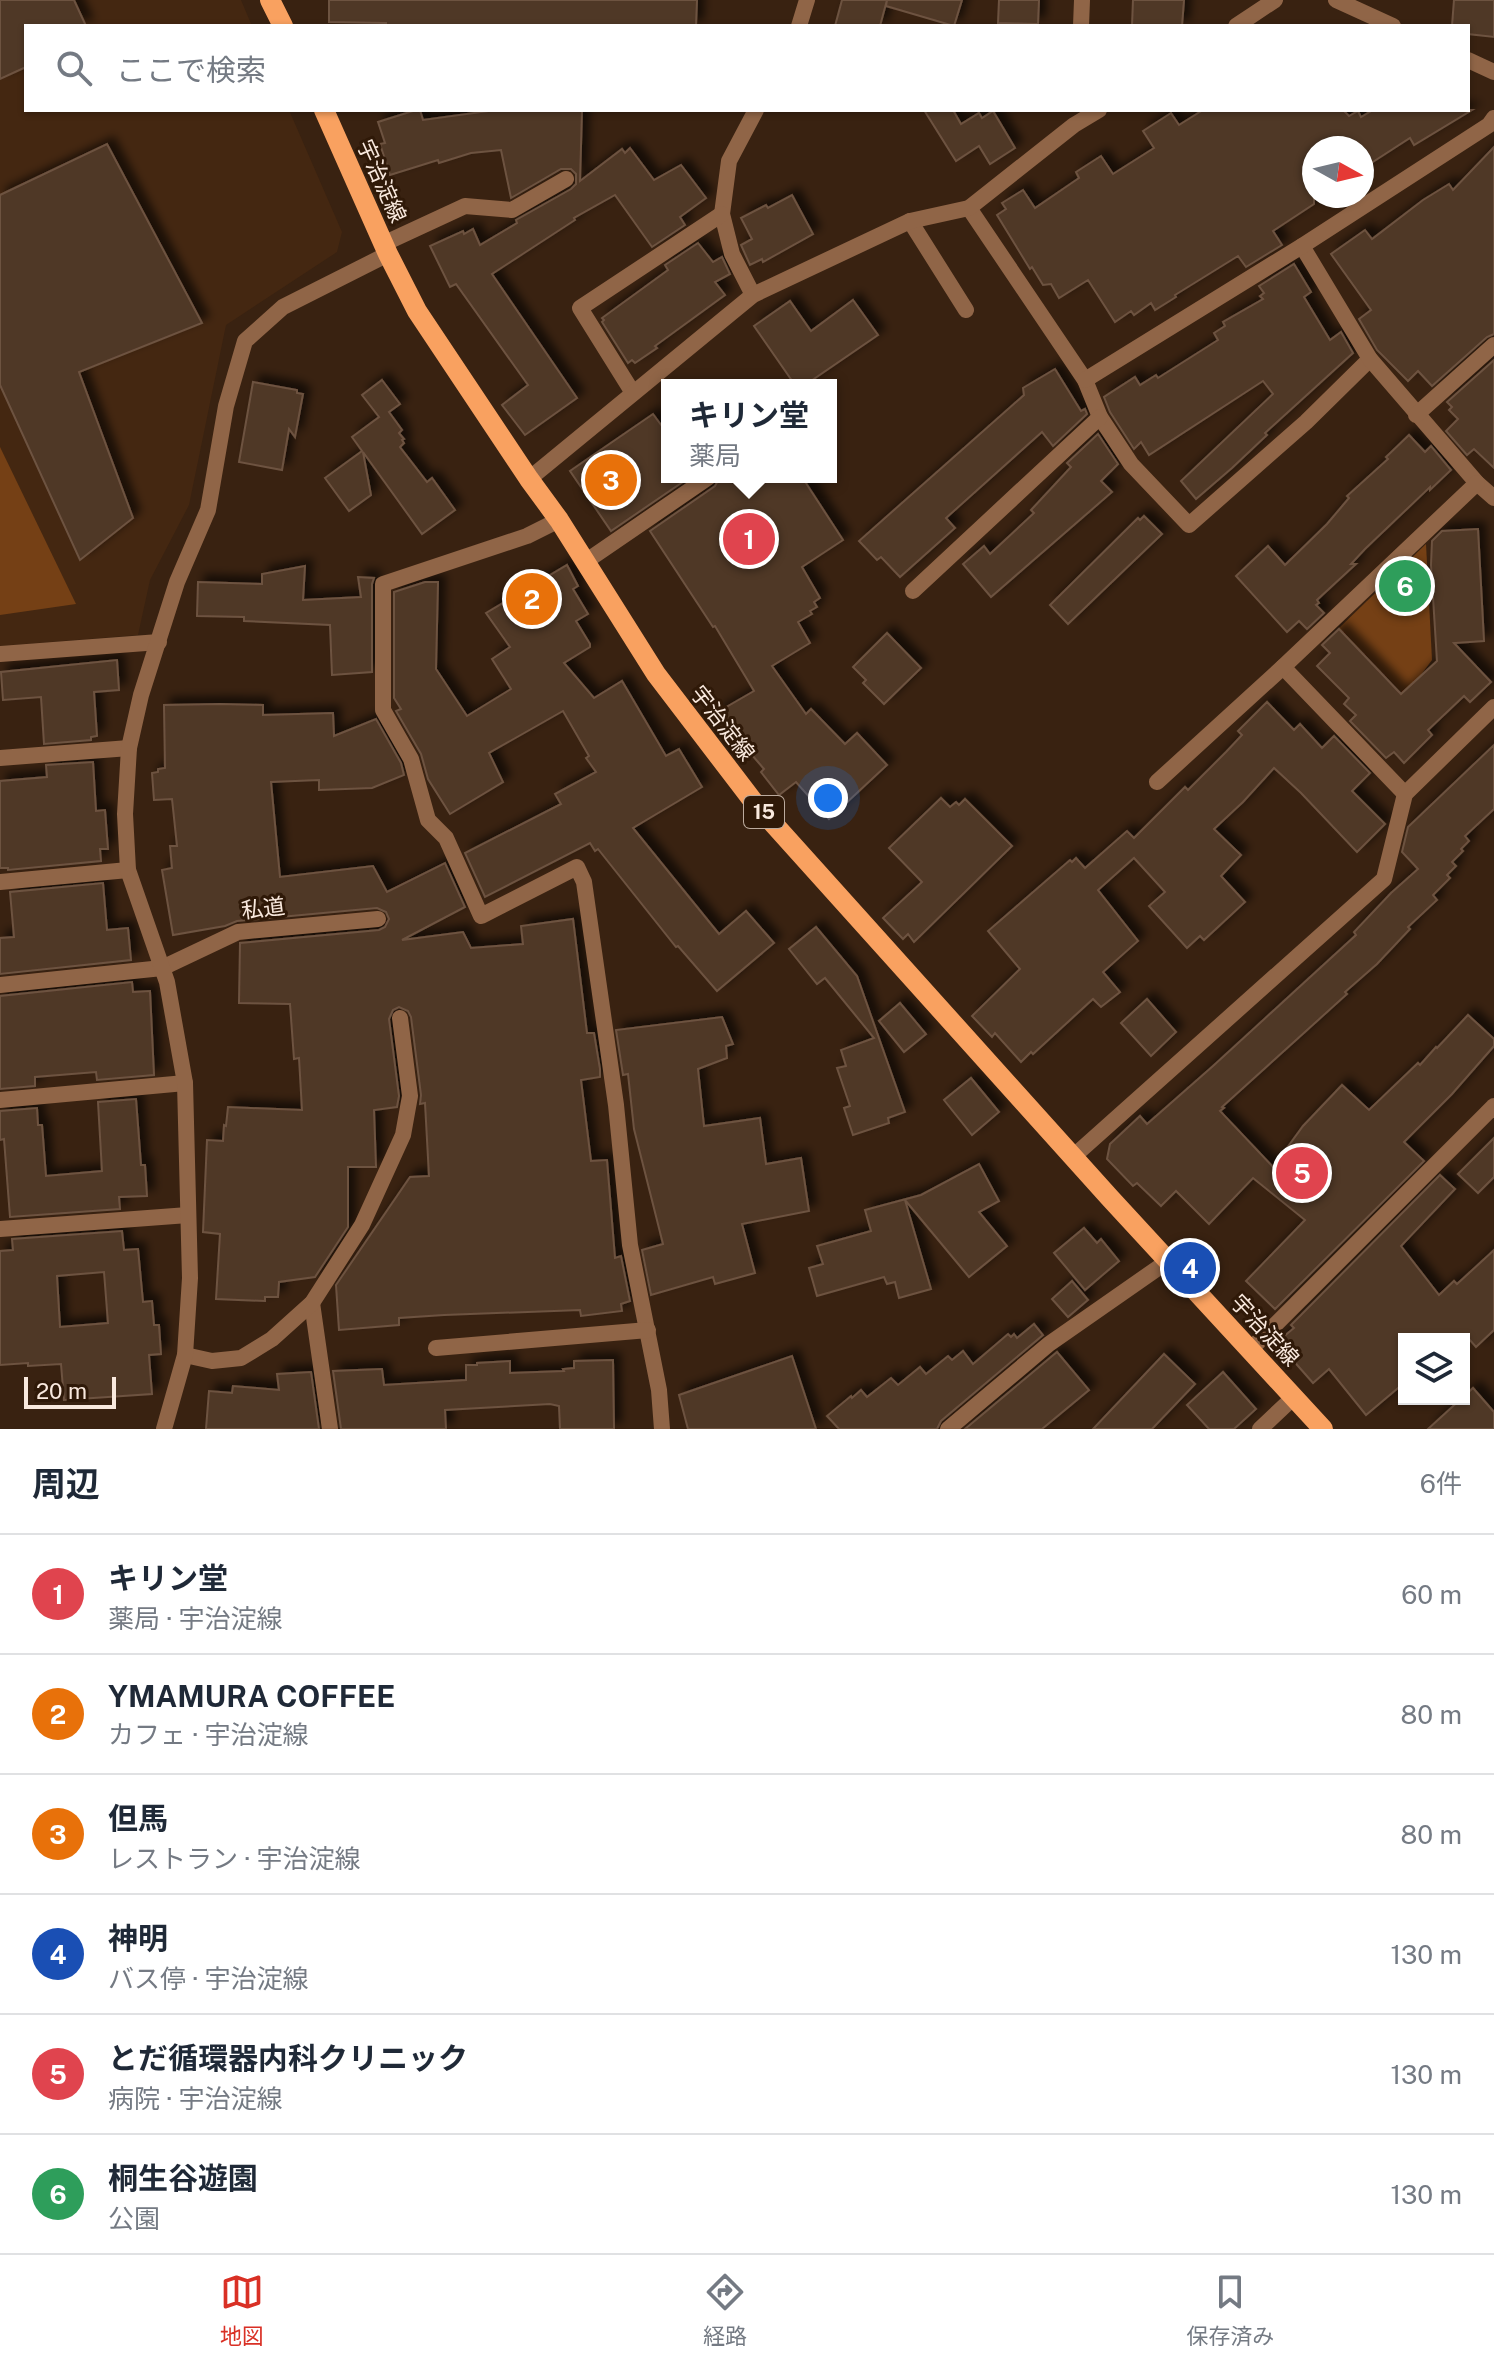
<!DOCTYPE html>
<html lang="ja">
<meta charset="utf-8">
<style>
body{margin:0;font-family:"Public Sans","Noto Sans JP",sans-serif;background:#f6f6f7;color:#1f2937}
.controls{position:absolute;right:24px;bottom:24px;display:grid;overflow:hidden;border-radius:0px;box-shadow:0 2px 6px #0004}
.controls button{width:72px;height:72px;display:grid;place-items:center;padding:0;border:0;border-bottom:2px solid #e0e1e3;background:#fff;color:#1f2937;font:40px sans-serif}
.compass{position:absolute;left:1302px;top:136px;width:72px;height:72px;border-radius:50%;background:#fff;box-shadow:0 2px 6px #0004;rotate:98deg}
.scale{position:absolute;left:24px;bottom:20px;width:92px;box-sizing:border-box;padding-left:8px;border:4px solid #f9e9de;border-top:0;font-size:22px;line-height:28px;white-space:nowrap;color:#f9e9de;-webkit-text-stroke:6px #2f1908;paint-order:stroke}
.you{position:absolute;left:828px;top:798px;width:28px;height:28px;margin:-20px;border:6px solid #fff;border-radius:50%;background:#1a73e8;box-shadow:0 0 0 12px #1a73e833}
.badge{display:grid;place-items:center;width:52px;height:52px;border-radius:50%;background:#d93025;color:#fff;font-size:26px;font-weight:700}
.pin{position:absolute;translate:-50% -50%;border:4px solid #fff;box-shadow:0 2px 8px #0006}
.popup{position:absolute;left:661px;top:379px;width:176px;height:104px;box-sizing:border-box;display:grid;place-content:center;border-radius:0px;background:#fff;filter:drop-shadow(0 2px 6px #0005);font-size:26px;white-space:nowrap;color:#747a83}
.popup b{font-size:30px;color:#1f2937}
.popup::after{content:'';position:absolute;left:50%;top:100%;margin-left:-16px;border:16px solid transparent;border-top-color:#fff}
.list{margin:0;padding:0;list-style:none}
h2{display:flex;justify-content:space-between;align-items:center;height:104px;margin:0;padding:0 32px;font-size:34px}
h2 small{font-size:26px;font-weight:400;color:#747a83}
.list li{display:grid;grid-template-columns:52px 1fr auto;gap:24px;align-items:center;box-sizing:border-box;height:120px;padding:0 32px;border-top:2px solid #e0e1e3}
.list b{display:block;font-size:30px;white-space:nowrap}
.list p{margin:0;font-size:26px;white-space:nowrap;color:#747a83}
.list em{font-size:26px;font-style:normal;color:#747a83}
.icon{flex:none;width:44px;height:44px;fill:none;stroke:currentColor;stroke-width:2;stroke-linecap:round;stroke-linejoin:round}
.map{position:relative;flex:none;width:1494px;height:1429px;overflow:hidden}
.search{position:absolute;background:#fff;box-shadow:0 2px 6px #0004;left:24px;right:24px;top:24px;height:88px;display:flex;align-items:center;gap:20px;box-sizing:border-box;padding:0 28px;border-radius:0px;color:#747a83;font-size:30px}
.sheet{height:824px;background:#fff}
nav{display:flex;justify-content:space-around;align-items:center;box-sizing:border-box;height:112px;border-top:2px solid #e0e1e3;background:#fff;font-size:22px;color:#747a83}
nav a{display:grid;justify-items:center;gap:4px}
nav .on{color:#d93025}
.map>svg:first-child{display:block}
.built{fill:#442711}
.green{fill:#754015}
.building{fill:#503726;stroke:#6d5341;stroke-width:2;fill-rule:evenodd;filter:url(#shadow)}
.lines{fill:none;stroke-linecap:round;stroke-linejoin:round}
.lane{stroke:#906547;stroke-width:16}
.street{stroke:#906547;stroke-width:16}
.primary{stroke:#f9a160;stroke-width:20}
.labels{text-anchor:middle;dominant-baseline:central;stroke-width:6;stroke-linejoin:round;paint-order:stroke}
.shield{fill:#2f1908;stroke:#bcab9e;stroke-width:2}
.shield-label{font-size:20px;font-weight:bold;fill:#f9e9de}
.street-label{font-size:22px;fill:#f9e9de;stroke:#2f1908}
</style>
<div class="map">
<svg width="1494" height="1429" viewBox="0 0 1494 1429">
<defs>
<filter id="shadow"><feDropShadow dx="7" dy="-7" stdDeviation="4" flood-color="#0009"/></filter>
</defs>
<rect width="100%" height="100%" fill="#392211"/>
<polygon class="built" points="0,0 241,0 252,26 26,26 26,110 289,110 342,232 337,252 226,325 189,505 150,580 138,635 0,646"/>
<g class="green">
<polygon points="0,447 76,604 0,615"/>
<polygon points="1426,544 1432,660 1405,696 1339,628"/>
</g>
<g class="building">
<polygon points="0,0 74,0 86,26 26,26 26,67 0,79"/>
<polygon points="329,0 697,0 696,26 386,26 386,23 329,22"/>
<polygon points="842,0 962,0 954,26 886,6 887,0 880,26 835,26"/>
<polygon points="999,0 1039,0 1038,24 998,23"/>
<polygon points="1133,0 1184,0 1182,26 1132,26"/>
<polygon points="1454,0 1494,0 1494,37 1468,34 1468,26 1452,26"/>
<polygon points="416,110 420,110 423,120 496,110 582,110 580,181 622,149 625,153 630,148 654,180 681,165 706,198 680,217 685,225 652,247 615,195 574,218 575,220 492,274 577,398 525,435 502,405 528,385 456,284 450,287 430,246 463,231 464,234 473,229 480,245 517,223 516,220 571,189 576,184 576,174 571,169 561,169 511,198 501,150 471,153 439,163 438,160 390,175 380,144 385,143 378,122"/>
<polygon points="924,110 953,110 961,124 979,113 982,118 993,111 1015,148 990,164 979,146 956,161"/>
<polygon points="1203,110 1343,110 1349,116 1358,111 1361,117 1373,110 1472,110 1414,145 1410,138 1362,169 1362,148 1314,148 1314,204 1273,231 1282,245 1246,267 1238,256 1175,295 1176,297 1155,310 1151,303 1134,315 1131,311 1115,322 1088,280 1059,298 1051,284 1043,285 1032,267 1030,269 997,215 1006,209 1002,203 1023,190 1035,208 1079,178 1076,172 1101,156 1113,174 1154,148 1143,131 1171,113 1179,125"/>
<polygon points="107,144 202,323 79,372 133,518 80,560 0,385 0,195"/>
<polygon points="1494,147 1494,334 1487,337 1432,386 1418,371 1408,381 1377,350 1359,319 1371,310 1331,254 1365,230 1372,239 1423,200 1449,184 1453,190"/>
<polygon points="792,195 813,234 763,262 762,259 750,265 741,245 752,239 741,218 766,205 768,208"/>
<polygon points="698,243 713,262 722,257 730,274 715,282 725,295 655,346 657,348 635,363 632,360 628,363 602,322 604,320 602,318 668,270 665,265"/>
<polygon points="1294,264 1311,292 1304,297 1330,340 1341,332 1353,353 1265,433 1267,435 1232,468 1196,499 1181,481 1273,394 1263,381 1149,455 1141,442 1134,449 1110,412 1104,397 1135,377 1140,385 1156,375 1158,378 1218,340 1214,333 1225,326 1223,322 1263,299 1260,296 1264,293 1259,286"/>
<polygon points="853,300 878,335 805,385 795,385 754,326 790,301 811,331"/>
<polygon points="1494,360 1494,468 1474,449 1467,455 1446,431 1458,419 1449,410 1452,407 1447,402"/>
<polygon points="1055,369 1081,411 1085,409 1087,414 1053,446 1042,432 946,518 955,528 900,577 881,557 877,560 859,541 1024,395 1023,388"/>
<polygon points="382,380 400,404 389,412 402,430 399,433 404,439 402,440 404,443 400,447 427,482 432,478 455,510 422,534 363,452 371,495 349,511 325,478 362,451 352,437 379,417 362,395"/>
<polygon points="253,382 297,390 297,393 303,394 295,437 289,429 282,470 239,462"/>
<polygon points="653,414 667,433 667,477 690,477 611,531 570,471"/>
<polygon points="1098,434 1118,464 1101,481 1112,492 991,597 963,564 984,546 990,554 1034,513 1031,510 1071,467 1067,463"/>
<polygon points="1409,435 1425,452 1431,446 1451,470 1430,490 1430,487 1365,549 1351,564 1356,564 1317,600 1319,603 1316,605 1324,613 1307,629 1299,621 1287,632 1236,576 1268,546 1285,565 1327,524 1349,498 1347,496 1388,459 1386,457"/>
<polygon points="720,477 802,477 843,540 802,567 820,598 814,602 817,607 810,611 812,614 798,622 810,643 772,666 806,714 811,709 845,744 857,733 887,765 829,819 796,782 779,795 761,772 764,769 716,713 754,691 715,626 713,627 650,531 715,486"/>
<polygon points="1144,516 1162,534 1068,624 1050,605 1138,518 1140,520"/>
<polygon points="1478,529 1484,641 1454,643 1491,682 1470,702 1464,696 1428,730 1432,735 1404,763 1394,752 1386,758 1350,721 1356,715 1344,704 1349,698 1317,666 1330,653 1322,645 1339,629 1401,694 1437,661 1431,565 1432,541 1442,531"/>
<polygon points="567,565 578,586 573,589 588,614 576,621 590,644 590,647 564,663 594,698 622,681 666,756 679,749 702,787 633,828 719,934 746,911 774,943 717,991 678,946 676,947 598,849 595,851 590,843 485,897 465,853 561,804 555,794 596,772 586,758 589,756 563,711 489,753 503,782 450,814 428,779 421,754 396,711 401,709 394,698 394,592 425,582 438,582 436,669 467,716 511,689 492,659 510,647 486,613"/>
<polygon points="305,566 303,600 361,597 358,577 374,578 372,584 372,672 332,675 330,625 244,621 244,617 197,616 198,582 262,584 262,574"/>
<polygon points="887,633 921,668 884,704 863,683 866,680 853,667"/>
<polygon points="117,660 119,690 94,692 97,736 91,737 91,740 44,744 41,697 3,700 1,672"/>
<polygon points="1267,702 1294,730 1300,724 1322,748 1334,736 1370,773 1352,791 1385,824 1357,852 1301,793 1274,768 1243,802 1214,829 1241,855 1221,876 1245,902 1204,940 1200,936 1187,948 1149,906 1165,892 1134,858 1098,890 1138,941 1103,972 1120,992 1101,1007 1093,999 1033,1054 1031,1052 1021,1062 995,1033 992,1037 972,1016 1020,969 988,931 1070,860 1072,862 1076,858 1085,868 1127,831 1134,838 1185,787 1188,790 1226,752 1242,735 1238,731"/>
<polygon points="220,704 263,705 263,715 333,713 334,736 376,719 401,763 404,775 372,788 319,790 319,780 271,782 280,877 373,866 387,892 445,863 465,907 402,940 463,932 471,948 523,944 521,926 573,919 587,1033 594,1033 600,1069 600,1077 581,1080 591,1161 607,1160 615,1258 621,1256 630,1301 621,1304 622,1311 581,1316 580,1310 444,1315 399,1318 399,1325 339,1330 336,1285 410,1177 429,1176 425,1103 420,1104 421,1095 411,1017 408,1011 399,1007 393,1010 389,1019 399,1096 397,1107 374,1110 376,1167 348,1167 348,1227 315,1277 279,1282 278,1297 265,1297 265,1301 216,1299 220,1234 203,1232 207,1140 223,1141 224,1125 226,1126 228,1107 302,1110 299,1058 294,1059 290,1004 239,1003 240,943 379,930 385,927 389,919 386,912 377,908 237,921 225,926 173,935 162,870 172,868 170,846 177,846 172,799 154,800 152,773 158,772 158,769 165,768 164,705"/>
<polygon points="1494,745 1494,809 1465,836 1469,841 1461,849 1463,851 1452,862 1456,866 1447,875 1450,878 1433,895 1437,900 1408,927 1410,929 1377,964 1345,992 1347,994 1222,1107 1224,1108 1220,1111 1273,1167 1303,1126 1342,1085 1369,1110 1418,1063 1420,1065 1436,1047 1437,1048 1468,1015 1494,1039 1494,1046 1452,1094 1404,1142 1424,1161 1275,1309 1246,1281 1305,1220 1253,1178 1209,1224 1176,1191 1161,1206 1137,1183 1133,1186 1107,1159 1110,1144 1140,1116 1147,1124 1213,1066 1356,935 1354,932 1391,893 1418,869 1402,852 1408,827"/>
<polygon points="93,762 96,811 105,810 108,849 100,849 101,861 8,870 8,868 0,868 0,781 47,777 46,765"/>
<polygon points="941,798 950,807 956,802 959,805 965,799 1012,846 914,942 908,934 903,939 883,918 922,882 889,848"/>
<polygon points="103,883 107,930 128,928 131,960 0,974 0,938 14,937 10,892"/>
<polygon points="816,927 857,976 905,1112 888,1118 889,1123 853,1135 844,1108 850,1106 837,1068 846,1066 841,1050 874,1038 825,978 817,984 789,949"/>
<polygon points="132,982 133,992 150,991 154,1075 97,1080 96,1072 35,1077 35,1086 0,1089 0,996"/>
<polygon points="1147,999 1176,1032 1151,1056 1121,1023"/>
<polygon points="900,1003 926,1034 904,1052 879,1021"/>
<polygon points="722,1017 733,1044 726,1046 727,1058 698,1069 704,1126 760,1118 766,1164 801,1158 809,1211 742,1224 755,1273 715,1284 713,1277 651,1295 642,1250 663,1244 634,1129 628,1074 623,1075 616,1030"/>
<polygon points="971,1078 999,1112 972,1135 944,1100"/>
<polygon points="136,1099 141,1165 145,1165 147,1196 119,1197 120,1209 10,1217 4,1139 0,1140 0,1111 37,1108 38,1125 42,1125 46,1176 102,1171 98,1102"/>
<polygon points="1494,1138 1494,1177 1478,1193 1458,1174"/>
<polygon points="979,1164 999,1201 979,1212 1007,1246 969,1277 905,1200 931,1289 899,1298 895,1282 887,1284 884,1277 817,1296 809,1268 823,1264 817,1246 871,1231 865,1210 921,1195"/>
<polygon points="1440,1175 1455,1189 1401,1246 1439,1295 1454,1281 1457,1284 1494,1250 1494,1330 1476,1347 1469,1339 1404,1339 1404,1383 1366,1415 1329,1369 1313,1383 1277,1342 1294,1328 1291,1325"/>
<polygon points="1084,1228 1097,1243 1101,1239 1119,1261 1085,1290 1054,1253"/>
<path d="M122 1231 124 1250 138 1249 143 1302 152 1301 154 1325H159L161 1354 149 1355 152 1394 64 1400 61 1364 28 1366V1363L0 1365V1251L13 1250 12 1239ZM104 1272 108 1323 60 1327 57 1276Z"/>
<polygon points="1072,1281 1088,1300 1068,1317 1052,1299"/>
<polygon points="1034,1324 1043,1335 941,1421 937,1429 839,1429 827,1416 851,1396 852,1398 861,1390 867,1397 891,1378 898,1385 920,1367 926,1374 948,1356 952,1360 963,1351 973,1364 1008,1334 1011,1337 1014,1334 1017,1338"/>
<polygon points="1057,1352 1089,1390 1042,1429 965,1429"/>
<polygon points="1164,1354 1195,1384 1152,1429 1093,1429"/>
<polygon points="792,1356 816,1429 688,1429 679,1395"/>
<polygon points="613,1360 614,1429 560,1429 559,1406 550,1404 445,1410 446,1429 341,1429 333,1371 382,1369 384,1385 466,1380 466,1365 477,1365 477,1363 510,1361 510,1373 564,1371 563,1369 574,1368 574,1361"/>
<polygon points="311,1372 319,1429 206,1429 209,1391 232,1393 233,1386 279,1390 277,1374"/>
<polygon points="1223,1372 1256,1409 1234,1429 1209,1429 1187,1405"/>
<polygon points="1473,1388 1494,1412 1494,1429 1428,1429"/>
</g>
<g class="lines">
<g class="lane">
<polyline points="910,221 966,310"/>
<polyline points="585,562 709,477"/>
<polyline points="162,968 238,932 378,919"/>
</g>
<g class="street">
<polyline points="1336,0 1393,26"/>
<polyline points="799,26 807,0"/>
<polyline points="1081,26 1082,0"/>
<polyline points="1236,26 1275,0"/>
<polyline points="1468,60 1494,72"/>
<polyline points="969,208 1085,380 1100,417 1131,464 1189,525 1306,422 1370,359"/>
<polyline points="383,244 465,206 512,210 566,179"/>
<polyline points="1302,246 1370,359 1477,483 1494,498"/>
<polyline points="753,295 732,254 722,214 729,161 756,110"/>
<polyline points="1085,380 1302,246 1489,125 1494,118"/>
<polyline points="633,393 580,308 722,214"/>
<polyline points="1416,415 1494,345"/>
<polyline points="529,479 753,295 910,221 969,208 1074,125 1099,110"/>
<polyline points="559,520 527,536 383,584 383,710 411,759 428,820 446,838 481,916 577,867 584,882 616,1105 630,1245 659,1390 662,1429"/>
<polyline points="913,591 1100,417"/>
<polyline points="0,654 159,642"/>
<polyline points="1283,667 1405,794"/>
<polyline points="0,758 129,748"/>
<polyline points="1157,782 1283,667 1477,483"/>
<polyline points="0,882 128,870"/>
<polyline points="0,985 162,968"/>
<polyline points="0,1100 185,1083"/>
<polyline points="1074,1156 1384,879 1405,794 1494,707"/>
<polyline points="0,1229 188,1215"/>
<polyline points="312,1303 330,1429"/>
<polyline points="436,1348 648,1330"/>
<polyline points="1250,1350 1494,1106"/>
<polyline points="185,1355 212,1361 241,1358 272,1339 312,1303 362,1225 403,1135 410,1096 400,1018"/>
<polyline points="164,1429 185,1355 190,1278 185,1083 167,982 128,870 125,814 129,748 141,695 177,582 208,510 226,406 245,341 283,307 388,254"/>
<polyline points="948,1429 1049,1344 1168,1261"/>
<polyline points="1260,1429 1294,1397"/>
</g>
<g class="primary">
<polyline points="270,0 283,26"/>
<polyline points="324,110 388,254 417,311 529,479 559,520 656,674 753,801 1110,1198 1323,1429"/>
</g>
</g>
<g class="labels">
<rect class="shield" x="744" y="796" width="40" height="32" rx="6"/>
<g class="shield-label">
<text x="764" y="812">15</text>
</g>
<g class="street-label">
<text transform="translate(382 181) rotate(66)">宇治淀線</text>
<text transform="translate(723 723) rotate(52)">宇治淀線</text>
<text transform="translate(263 908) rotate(-7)">私道</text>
<text transform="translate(1265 1330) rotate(47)">宇治淀線</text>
</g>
</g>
</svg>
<div class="controls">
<button><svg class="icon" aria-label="layers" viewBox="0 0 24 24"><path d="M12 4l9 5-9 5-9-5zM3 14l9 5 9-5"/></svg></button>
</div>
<svg class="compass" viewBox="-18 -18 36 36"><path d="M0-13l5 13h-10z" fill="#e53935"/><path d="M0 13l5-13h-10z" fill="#747a83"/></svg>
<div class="scale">20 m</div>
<div class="you"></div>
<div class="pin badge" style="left:749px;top:539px;background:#e0444e">1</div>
<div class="popup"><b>キリン堂</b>薬局</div>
<div class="pin badge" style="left:532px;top:599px;background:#e8710a">2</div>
<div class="pin badge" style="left:611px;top:480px;background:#e8710a">3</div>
<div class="pin badge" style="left:1190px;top:1268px;background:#1a4fb4">4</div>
<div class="pin badge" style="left:1302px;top:1173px;background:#e0444e">5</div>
<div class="pin badge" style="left:1405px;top:586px;background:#2e9e5b">6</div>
<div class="search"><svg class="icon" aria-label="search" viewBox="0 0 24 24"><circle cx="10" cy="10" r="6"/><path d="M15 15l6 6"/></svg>ここで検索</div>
</div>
<section class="sheet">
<h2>周辺<small>6件</small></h2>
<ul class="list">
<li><span class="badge" style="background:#e0444e">1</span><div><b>キリン堂</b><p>薬局 · 宇治淀線</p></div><em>60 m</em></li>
<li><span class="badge" style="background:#e8710a">2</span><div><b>YMAMURA COFFEE</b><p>カフェ · 宇治淀線</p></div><em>80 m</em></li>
<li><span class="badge" style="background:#e8710a">3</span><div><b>但馬</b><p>レストラン · 宇治淀線</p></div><em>80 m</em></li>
<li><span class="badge" style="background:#1a4fb4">4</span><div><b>神明</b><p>バス停 · 宇治淀線</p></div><em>130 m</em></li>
<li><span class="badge" style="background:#e0444e">5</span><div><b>とだ循環器内科クリニック</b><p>病院 · 宇治淀線</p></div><em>130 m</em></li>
<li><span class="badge" style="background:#2e9e5b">6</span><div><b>桐生谷遊園</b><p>公園</p></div><em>130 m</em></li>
</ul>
</section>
<nav>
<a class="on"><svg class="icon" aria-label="map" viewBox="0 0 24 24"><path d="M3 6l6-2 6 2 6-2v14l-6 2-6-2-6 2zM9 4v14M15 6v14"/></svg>地図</a>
<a><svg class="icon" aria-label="directions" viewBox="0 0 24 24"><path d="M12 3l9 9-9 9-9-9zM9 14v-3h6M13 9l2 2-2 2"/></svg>経路</a>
<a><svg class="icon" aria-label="saved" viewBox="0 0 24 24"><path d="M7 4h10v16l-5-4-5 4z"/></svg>保存済み</a>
</nav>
